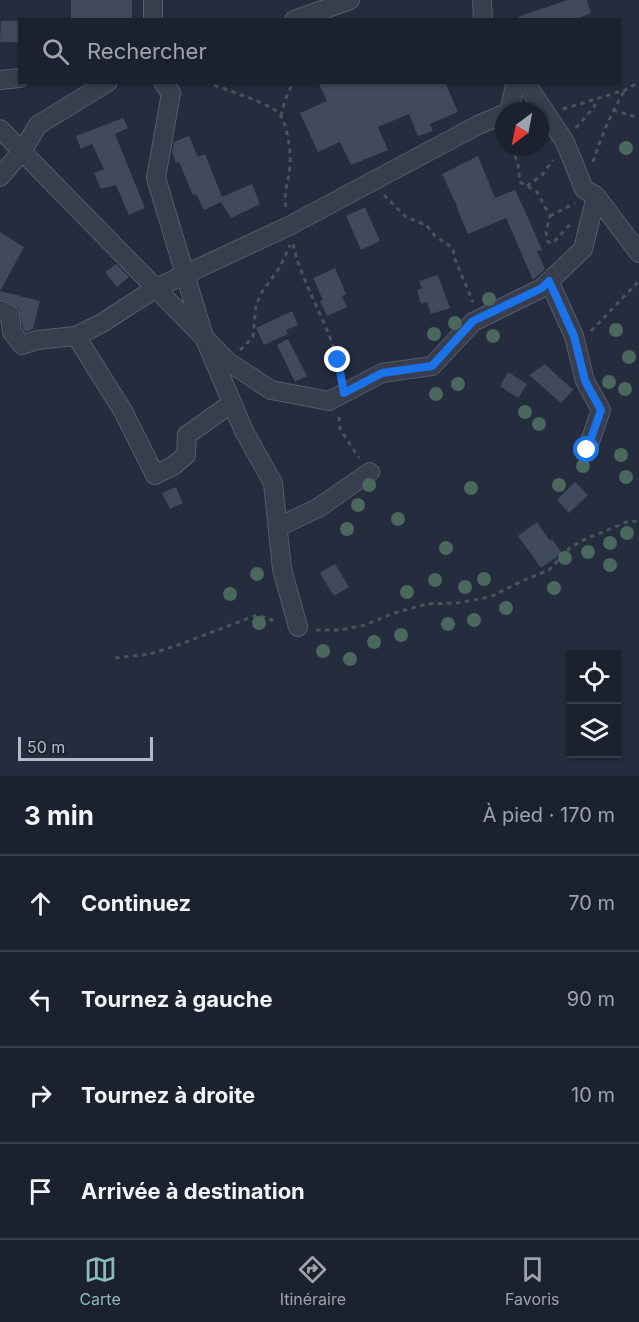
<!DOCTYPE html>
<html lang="fr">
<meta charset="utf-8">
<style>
body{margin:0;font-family:Inter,sans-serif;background:#282e3a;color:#f1f3f6}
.controls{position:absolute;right:18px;bottom:18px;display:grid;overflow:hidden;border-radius:0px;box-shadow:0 2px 4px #0004}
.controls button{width:54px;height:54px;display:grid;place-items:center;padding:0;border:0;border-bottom:2px solid #393e4a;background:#1b212e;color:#f1f3f6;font:30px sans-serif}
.compass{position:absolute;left:495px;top:102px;width:54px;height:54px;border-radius:50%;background:#1b212e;box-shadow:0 2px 4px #0004;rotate:212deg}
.scale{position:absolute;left:18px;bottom:15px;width:135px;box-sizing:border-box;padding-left:6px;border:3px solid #b3b9c8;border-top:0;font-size:16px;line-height:21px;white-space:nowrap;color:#b3b9c8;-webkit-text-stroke:4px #1d2432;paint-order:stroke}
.stop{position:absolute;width:18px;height:18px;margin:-14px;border:4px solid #1a73e8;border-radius:50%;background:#fff}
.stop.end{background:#1a73e8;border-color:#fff;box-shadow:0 2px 6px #0008}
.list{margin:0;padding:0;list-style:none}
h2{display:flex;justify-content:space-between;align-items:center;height:78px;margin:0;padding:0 24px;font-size:26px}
h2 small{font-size:20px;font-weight:400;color:#a0a3aa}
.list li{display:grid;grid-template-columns:39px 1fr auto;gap:18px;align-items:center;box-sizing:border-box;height:96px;padding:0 24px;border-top:2px solid #393e4a}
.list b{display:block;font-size:22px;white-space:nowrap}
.list em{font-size:20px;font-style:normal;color:#a0a3aa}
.icon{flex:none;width:33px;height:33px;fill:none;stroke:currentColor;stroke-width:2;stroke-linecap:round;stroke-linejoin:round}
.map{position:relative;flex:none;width:639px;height:776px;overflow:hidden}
.search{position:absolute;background:#1b212e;box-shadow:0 2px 4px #0004;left:18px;right:18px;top:18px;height:66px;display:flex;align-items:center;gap:15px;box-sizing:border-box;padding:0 21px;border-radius:0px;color:#a0a3aa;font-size:22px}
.sheet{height:462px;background:#1b212e}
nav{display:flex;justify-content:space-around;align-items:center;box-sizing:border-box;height:84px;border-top:2px solid #393e4a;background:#1b212e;font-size:16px;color:#a0a3aa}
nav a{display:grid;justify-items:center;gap:3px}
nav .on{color:#8bbbb9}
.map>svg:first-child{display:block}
.building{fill:#404a5c}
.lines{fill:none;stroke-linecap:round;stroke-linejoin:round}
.minor-casing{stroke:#565c6b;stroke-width:20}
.path{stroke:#44565b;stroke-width:3;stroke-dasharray:4.5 4.5;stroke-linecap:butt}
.minor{stroke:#383e4d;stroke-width:18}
.tree{fill:#4a685e}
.route{stroke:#1a73e8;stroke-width:8}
</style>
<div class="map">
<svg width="639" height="776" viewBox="0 0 639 776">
<rect width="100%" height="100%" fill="#242c3d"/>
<g class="building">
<rect x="71" y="0" width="61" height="20"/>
<polygon points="567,0 587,0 591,13 574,20 518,20 518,17"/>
<polygon points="1,21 20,21 20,42 0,42"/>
<polygon points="318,82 445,82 458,112 430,124 433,131 418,136 409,114 378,127 388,150 351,165 340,142 318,152 300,113 327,101"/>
<polygon points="123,118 128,128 115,134 145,208 129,215 116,185 101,189 94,173 104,169 92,144 81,149 76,136"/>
<polygon points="189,136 198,157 205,154 222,197 252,184 260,204 231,218 221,202 204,210 196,194 193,195 179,162 176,163 172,152 174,142"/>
<polygon points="478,156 495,198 515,190 525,211 542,250 537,251 545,269 533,280 506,218 468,234 456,206 457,206 442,174"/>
<polygon points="365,207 380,241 361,250 346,216"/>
<polygon points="0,232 24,247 0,291 40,301 33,329 26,332 23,328 19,308 0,299"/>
<polygon points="116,264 129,277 117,287 105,272"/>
<polygon points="335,268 346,294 342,296 347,307 327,316 320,301 323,300 313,278"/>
<polygon points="438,275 450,308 431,314 427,302 421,304 417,290 422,288 419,281"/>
<polygon points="292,311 298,325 286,330 288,334 264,345 256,328"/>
<polygon points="288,339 307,376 295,382 277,345"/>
<polygon points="545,364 573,390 561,403 529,375"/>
<polygon points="508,372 527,384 518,398 500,386"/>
<polygon points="575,482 588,495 569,513 557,500"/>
<polygon points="176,487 183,503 170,509 162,493"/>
<polygon points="537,522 550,541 552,539 562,553 541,568 518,536"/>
<polygon points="335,564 349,587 334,596 320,573"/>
</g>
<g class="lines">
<g class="minor-casing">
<g id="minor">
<polyline points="153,0 153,20"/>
<polyline points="482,0 483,20"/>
<polyline points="294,20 350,0"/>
<polyline points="0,80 20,78"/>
<polyline points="163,82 171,93 156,178 204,337 244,431 273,483 282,569 298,627"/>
<polyline points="525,82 565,142 584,189 596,196 639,253"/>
<polyline points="509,111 516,82"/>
<polyline points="0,129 227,361 271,390 329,401 382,373 432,366 473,322 542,288 583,249 596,196"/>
<polyline points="0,177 22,151 38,125 108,82"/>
<polyline points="549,281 574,336 585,381 601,410 587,450"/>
<polyline points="0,310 10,315 12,332 22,345 37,340 76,336 102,323 156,288 289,226 478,125 504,114"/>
<polyline points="76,336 123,411 155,475 173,466 186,455 187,435 232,403"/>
<polyline points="278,527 318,508 370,472"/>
</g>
</g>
<g class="path">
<path d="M206 82C222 89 275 104 281 116 287 125 291 152 290 162 290 178 283 191 286 208"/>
<polyline points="563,109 625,90 639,82"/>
<polyline points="613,110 632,116 639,116"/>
<polyline points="281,116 285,100 293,82"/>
<polyline points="576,128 594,107 597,99"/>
<polyline points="512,147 518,165 520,182 537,192 550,216 546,232 548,242 553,243 571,223"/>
<path d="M593 162C601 137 611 113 625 90"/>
<polyline points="527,186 542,175 553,160"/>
<polyline points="384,195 406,217 426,225 435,236 453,248 454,257 473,302"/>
<polyline points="550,216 575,203"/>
<path d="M293 244C303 289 333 329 341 375"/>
<polyline points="591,331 639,281"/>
<polyline points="240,350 253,337 256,305 262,292 280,267 290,245"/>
<polyline points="339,417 340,429 359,458"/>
<polyline points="316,630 340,630 365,625 394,613 427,604 457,603 490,597 522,581 549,570 570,548 581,541 627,522 639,521"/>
<polyline points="115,658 150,654 181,644 257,615 277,622"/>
</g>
<use href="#minor" class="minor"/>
</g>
<g class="tree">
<circle cx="626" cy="148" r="7"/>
<circle cx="489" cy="299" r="7"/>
<circle cx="455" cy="323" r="7"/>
<circle cx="616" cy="330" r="7"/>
<circle cx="434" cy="334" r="7"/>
<circle cx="493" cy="336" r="7"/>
<circle cx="629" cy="357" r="7"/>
<circle cx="609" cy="382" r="7"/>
<circle cx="458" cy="384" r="7"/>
<circle cx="625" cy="389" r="7"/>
<circle cx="436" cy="394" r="7"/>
<circle cx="525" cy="412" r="7"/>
<circle cx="539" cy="424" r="7"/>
<circle cx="621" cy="455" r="7"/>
<circle cx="583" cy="466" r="7"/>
<circle cx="626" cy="477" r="7"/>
<circle cx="369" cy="485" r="7"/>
<circle cx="559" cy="485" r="7"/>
<circle cx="471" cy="488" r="7"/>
<circle cx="358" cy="505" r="7"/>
<circle cx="398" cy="519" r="7"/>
<circle cx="347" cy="529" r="7"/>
<circle cx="627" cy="533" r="7"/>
<circle cx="610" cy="543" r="7"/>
<circle cx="446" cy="548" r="7"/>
<circle cx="588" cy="552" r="7"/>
<circle cx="565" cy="558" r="7"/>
<circle cx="610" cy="565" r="7"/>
<circle cx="257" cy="574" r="7"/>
<circle cx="484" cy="579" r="7"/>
<circle cx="435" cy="580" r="7"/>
<circle cx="465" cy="587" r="7"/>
<circle cx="554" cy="588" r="7"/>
<circle cx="407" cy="592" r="7"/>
<circle cx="230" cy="594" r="7"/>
<circle cx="506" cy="608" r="7"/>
<circle cx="474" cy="620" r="7"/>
<circle cx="259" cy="623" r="7"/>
<circle cx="448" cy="624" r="7"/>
<circle cx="401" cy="635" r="7"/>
<circle cx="374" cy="642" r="7"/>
<circle cx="323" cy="651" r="7"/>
<circle cx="350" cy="659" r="7"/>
</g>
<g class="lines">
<polyline class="route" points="338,360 344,393 382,373 432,366 473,321 542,288 549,281 574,336 585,381 601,410 587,450"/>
</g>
</svg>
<div class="controls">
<button><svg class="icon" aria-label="locate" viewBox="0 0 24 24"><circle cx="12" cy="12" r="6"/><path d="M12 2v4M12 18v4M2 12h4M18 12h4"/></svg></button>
<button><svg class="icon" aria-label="layers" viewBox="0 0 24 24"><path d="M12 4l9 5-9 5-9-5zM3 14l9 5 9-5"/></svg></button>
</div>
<svg class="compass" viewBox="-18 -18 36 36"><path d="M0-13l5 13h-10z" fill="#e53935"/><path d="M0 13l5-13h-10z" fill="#a0a3aa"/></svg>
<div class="scale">50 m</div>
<div class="stop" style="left:587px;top:450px"></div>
<div class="stop end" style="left:338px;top:360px"></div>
<div class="search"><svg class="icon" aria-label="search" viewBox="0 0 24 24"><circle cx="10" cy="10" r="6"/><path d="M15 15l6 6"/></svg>Rechercher</div>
</div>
<section class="sheet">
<h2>3 min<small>À pied · 170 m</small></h2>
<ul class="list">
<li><svg class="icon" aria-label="ahead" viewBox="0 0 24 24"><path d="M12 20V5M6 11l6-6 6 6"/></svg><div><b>Continuez</b></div><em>70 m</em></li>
<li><svg class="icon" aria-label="left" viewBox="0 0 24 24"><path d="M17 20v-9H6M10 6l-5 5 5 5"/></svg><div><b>Tournez à gauche</b></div><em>90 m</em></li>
<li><svg class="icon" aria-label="right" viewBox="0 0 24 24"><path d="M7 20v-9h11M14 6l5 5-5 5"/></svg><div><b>Tournez à droite</b></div><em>10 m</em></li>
<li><svg class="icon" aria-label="arrive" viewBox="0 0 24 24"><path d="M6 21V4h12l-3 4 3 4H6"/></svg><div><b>Arrivée à destination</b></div></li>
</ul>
</section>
<nav>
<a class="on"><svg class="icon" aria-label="map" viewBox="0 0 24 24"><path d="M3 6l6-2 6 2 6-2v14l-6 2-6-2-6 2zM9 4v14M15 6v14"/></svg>Carte</a>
<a><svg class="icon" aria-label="directions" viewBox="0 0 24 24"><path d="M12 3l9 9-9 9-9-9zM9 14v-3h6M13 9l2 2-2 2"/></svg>Itinéraire</a>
<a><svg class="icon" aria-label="saved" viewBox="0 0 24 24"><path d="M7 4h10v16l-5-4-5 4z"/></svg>Favoris</a>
</nav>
